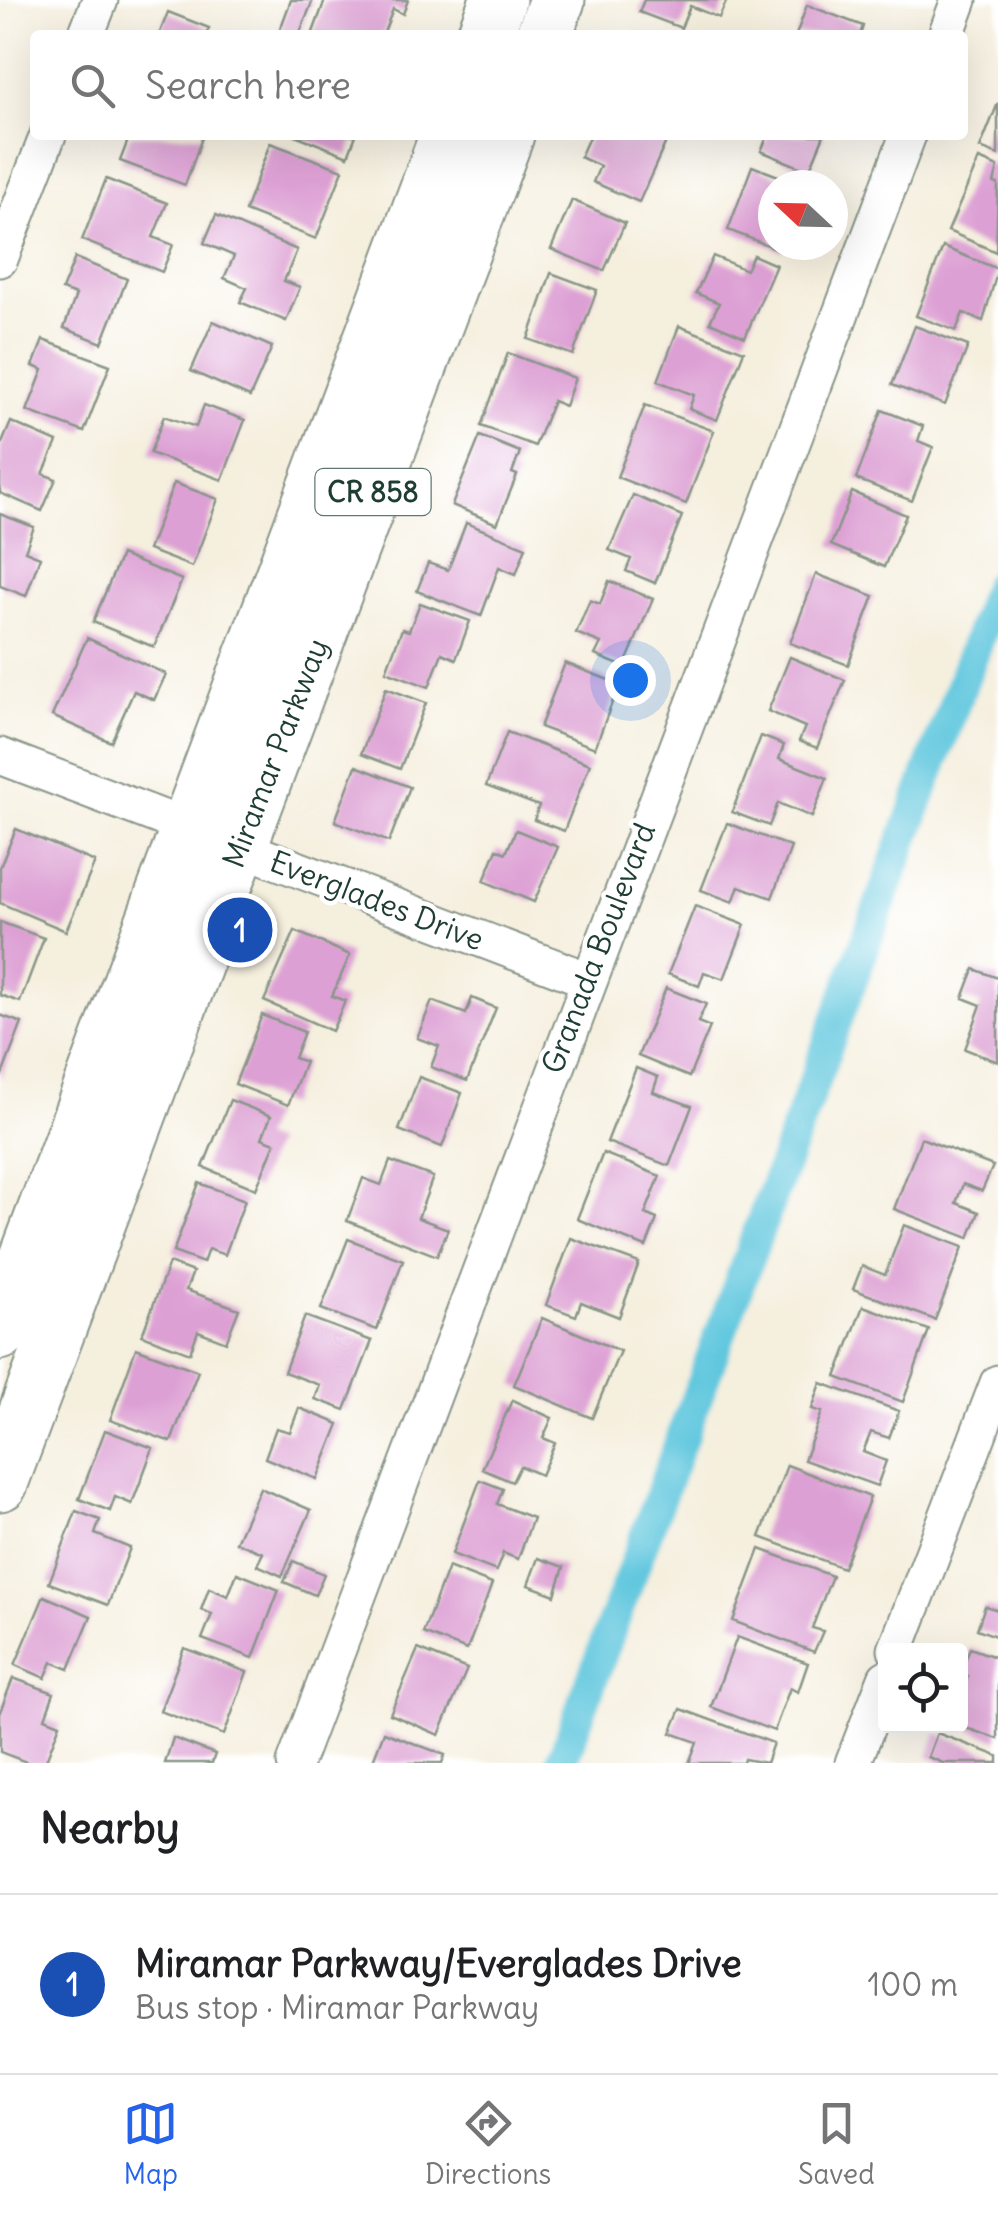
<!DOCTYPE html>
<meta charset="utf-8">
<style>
body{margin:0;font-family:Delius,sans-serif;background:#f6f6f6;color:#202124}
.controls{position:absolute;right:30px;bottom:30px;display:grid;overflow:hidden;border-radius:10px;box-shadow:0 10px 40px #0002}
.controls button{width:90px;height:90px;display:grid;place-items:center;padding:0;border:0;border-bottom:2px solid #e0e0e0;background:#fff;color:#202124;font:50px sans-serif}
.compass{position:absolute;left:758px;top:170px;width:90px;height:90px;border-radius:50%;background:#fff;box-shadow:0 10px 40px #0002;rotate:292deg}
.you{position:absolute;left:630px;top:680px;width:35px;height:35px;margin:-25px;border:8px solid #fff;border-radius:50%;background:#1a73e8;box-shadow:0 0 0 15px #1a73e833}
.badge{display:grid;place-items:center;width:65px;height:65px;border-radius:50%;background:#2563eb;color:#fff;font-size:32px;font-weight:700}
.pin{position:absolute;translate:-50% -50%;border:5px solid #fff;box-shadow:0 2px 10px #0006}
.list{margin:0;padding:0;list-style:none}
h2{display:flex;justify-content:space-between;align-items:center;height:130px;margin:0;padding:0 40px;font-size:42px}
h2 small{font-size:32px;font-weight:400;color:#757577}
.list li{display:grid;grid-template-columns:65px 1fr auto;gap:30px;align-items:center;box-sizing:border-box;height:180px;padding:0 40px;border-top:2px solid #e0e0e0}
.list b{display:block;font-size:38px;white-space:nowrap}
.list p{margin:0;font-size:32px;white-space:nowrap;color:#757577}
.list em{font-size:32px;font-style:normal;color:#757577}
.icon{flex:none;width:55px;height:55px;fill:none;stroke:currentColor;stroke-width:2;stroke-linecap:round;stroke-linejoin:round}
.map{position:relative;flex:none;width:998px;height:1763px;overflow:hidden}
.search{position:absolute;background:#fff;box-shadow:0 10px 40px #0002;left:30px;right:30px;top:30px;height:110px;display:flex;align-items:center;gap:25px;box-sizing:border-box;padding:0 35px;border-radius:10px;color:#757577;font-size:38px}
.sheet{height:310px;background:#fff}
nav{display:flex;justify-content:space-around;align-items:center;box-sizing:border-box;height:140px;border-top:2px solid #e0e0e0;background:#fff;font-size:28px;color:#757577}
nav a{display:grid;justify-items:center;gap:5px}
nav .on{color:#2563eb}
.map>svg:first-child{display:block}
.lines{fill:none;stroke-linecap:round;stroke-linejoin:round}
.canal{stroke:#60c7de;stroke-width:32}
.building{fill:#dda0d4}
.minor-casing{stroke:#8a9689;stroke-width:39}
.primary-casing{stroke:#8a9689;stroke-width:59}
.minor{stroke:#fff;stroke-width:35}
.primary{stroke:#fff;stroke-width:55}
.labels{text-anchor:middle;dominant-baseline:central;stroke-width:9;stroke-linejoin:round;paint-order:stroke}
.shield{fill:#fff;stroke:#627771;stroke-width:2.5}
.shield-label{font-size:28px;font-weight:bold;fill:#1f3d34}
.street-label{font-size:30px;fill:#1f3d34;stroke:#fff}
</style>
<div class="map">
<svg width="998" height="1763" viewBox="0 0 998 1763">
<rect width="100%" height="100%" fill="#fff"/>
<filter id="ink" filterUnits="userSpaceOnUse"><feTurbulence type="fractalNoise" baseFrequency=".01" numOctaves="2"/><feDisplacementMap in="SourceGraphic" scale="20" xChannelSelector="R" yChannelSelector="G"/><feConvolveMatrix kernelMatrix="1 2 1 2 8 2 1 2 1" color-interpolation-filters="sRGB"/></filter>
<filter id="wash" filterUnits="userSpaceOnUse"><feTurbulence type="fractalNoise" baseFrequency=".0048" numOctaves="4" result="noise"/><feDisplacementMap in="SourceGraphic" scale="40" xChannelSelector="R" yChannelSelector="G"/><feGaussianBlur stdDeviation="2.25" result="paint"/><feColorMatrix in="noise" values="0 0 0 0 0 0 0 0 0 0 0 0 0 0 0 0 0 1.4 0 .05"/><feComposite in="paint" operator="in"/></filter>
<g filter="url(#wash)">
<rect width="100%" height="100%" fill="#f5efde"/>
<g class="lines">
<polyline class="canal" points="561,1763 998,586"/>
</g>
<g id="blocks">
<g class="building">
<polygon points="291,0 313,0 299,35 278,35"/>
<polygon points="325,0 408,0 403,14 393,9 383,35 312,35"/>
<polygon points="644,0 727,0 719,18 690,6 681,28 639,12"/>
<polygon points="807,5 863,26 860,35 796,35"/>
<polygon points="168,12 209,28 206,35 159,35"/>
<polygon points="998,103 998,155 980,148"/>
<polygon points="130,135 203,135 185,185 120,161"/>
<polygon points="295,135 356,135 348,156"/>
<polygon points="590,135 669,135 639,202 593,182 600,166 580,157"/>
<polygon points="768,135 824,135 809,171 761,151"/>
<polygon points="270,143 343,170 316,239 245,211"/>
<polygon points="979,159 998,167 994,183 998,184 996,252 948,231"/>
<polygon points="752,166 802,185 773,185 773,245 785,245 783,251 728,230"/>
<polygon points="106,179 167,203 153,237 173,245 162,272 82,240"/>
<polygon points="572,200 625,223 604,271 551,249"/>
<polygon points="216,215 297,250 284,281 300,287 286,321 240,302 247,288 224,278 234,256 204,243"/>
<polygon points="943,247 998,269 983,321 963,313 956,331 916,316"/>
<polygon points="753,255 776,265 745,337 710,322 719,303 696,293 713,256 746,270"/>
<polygon points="75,258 127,279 102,343 64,328 76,295 62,290"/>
<polygon points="551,273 597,290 573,355 528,339"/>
<polygon points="213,321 272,347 250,397 191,371"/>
<polygon points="679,326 744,351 717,420 689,409 694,395 658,381"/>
<polygon points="915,326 968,346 945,405 892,385"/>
<polygon points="43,340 110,365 84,432 27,411 43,370 33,366"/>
<polygon points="508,353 575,378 565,406 553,401 535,446 481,426"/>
<polygon points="204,405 245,420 222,480 150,453 164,416 196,427"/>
<polygon points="645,405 714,431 686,504 617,477"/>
<polygon points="882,410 923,426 918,441 933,447 912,501 856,479"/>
<polygon points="11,422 57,442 43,474 56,479 42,511 0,493 0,448"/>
<polygon points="480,436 520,452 512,473 517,475 497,524 452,505"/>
<polygon points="174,483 218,499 192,567 148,550"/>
<polygon points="852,492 906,515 884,567 831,545"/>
<polygon points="633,495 682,516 655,583 626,571 631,559 609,550"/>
<polygon points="0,514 34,527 25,551 40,557 26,596 0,586"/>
<polygon points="466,523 526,547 516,574 499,567 481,616 417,591 428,563 448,570"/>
<polygon points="121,555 182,580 154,647 93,622"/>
<polygon points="816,574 874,596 848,665 790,643"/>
<polygon points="609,581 653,599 624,667 595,655 601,643 576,633 590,600 600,604"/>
<polygon points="420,603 470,621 456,659 442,653 429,687 386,671 402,629 409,631"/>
<polygon points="87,638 166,674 154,700 134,691 111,742 52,716"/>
<polygon points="790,657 845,680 817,748 799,741 805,727 768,711"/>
<polygon points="565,663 619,684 595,748 540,727"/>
<polygon points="386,688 426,703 400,769 361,754"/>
<polygon points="507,732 590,764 564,831 534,820 539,806 486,786"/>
<polygon points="761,736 784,745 779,759 827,778 812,817 778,803 769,826 732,812"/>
<polygon points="356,766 410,787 389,842 335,821"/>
<polygon points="727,823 791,847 772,898 739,886 733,902 701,890"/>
<polygon points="16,829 95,862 66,931 0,903 0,867"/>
<polygon points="516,830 558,847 534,902 484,881 497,849 506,853"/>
<polygon points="695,906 745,925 724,979 704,972 699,986 668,974"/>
<polygon points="0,922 44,938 20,1002 0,995"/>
<polygon points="295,931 350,955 332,996 345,1001 332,1031 264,1001"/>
<polygon points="974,969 998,978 998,1062 965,1049 981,1005 963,998"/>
<polygon points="666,988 706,1004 698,1022 710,1027 689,1077 638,1056"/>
<polygon points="472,998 496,1008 467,1081 431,1067 439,1046 417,1038 432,1001 466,1014"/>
<polygon points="0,1015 22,1023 0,1080"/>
<polygon points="262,1015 304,1032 294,1058 305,1062 288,1105 235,1084"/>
<polygon points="636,1068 658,1077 653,1092 692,1106 669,1166 607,1142"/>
<polygon points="419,1077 462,1093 442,1147 399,1130"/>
<polygon points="230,1100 271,1116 262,1138 275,1143 256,1189 203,1167"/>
<polygon points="921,1138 993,1166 982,1191 963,1184 956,1203 979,1212 969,1238 894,1209"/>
<polygon points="603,1153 660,1176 645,1214 657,1219 646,1247 577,1219"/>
<polygon points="390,1161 433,1177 418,1218 448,1229 437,1256 347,1221 363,1178 381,1185"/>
<polygon points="199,1183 245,1200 225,1255 208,1249 203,1263 173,1252"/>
<polygon points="904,1225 963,1247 935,1320 853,1289 862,1266 885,1275"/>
<polygon points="571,1238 639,1263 619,1317 581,1302 576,1316 546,1305"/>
<polygon points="348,1239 403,1260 377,1330 321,1309"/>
<polygon points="169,1263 193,1272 186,1290 239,1309 226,1342 198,1331 190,1353 142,1335"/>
<polygon points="863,1306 929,1330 903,1402 836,1377"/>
<polygon points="305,1316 372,1341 345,1410 315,1399 320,1385 284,1372"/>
<polygon points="542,1318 620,1351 592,1418 514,1385"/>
<polygon points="136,1348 198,1371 171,1442 110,1420"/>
<polygon points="821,1383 899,1411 889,1438 871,1432 863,1452 886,1461 877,1486 804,1460 822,1412 812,1409"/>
<polygon points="512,1400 552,1418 543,1438 555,1443 541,1475 520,1466 512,1482 482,1469"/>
<polygon points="299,1408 339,1424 317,1479 265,1458 276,1428 290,1432"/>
<polygon points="105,1430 153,1448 132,1504 115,1497 110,1511 79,1499"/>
<polygon points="787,1465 870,1497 843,1568 760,1537"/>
<polygon points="480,1480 503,1489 497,1504 533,1518 518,1559 503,1553 496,1571 452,1554"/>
<polygon points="260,1488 311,1510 282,1576 257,1565 263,1553 236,1542"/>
<polygon points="76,1511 100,1520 95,1534 130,1548 108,1605 49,1583"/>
<polygon points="760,1549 832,1576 812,1628 823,1631 814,1652 733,1621"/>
<polygon points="538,1558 564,1567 555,1595 528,1585"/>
<polygon points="293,1561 324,1574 315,1595 284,1582"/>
<polygon points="448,1567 492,1584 467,1650 423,1633"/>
<polygon points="237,1573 279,1590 253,1658 202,1639 212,1614 201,1610 209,1588 228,1596"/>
<polygon points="44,1596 91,1616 69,1669 52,1662 45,1678 15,1665"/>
<polygon points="985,1606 998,1610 998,1637 977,1629"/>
<polygon points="737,1637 808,1663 798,1692 790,1688 774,1731 711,1707"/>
<polygon points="184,1648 247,1672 224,1735 160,1711"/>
<polygon points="970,1648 998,1658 998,1739 960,1726 960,1696 968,1676 960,1673"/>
<polygon points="418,1649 467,1669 439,1735 390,1714"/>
<polygon points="13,1678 54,1693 45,1718 60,1724 45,1763 29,1763 0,1752 0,1712"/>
<polygon points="681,1709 773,1743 766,1763 744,1759 743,1763 689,1763 697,1742 671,1733"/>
<polygon points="384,1732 445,1755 442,1763 372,1763"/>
<polygon points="937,1733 998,1756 998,1763 943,1763 928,1757"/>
<polygon points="173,1738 215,1754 212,1763 165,1763"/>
</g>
</g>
</g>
<g filter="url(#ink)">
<use href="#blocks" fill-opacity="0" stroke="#8a9689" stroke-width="2.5"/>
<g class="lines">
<g class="minor-casing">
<g id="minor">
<polyline points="86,35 100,0"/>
<polyline points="946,35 959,0"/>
<polyline points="0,259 48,135"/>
<polyline points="0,756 586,979"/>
<polyline points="896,1650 998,1383"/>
<polyline points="295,1763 908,135"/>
<polyline points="853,1763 886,1678"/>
</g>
</g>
<g class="primary-casing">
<g id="primary">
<polyline points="485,35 498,0"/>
<polyline points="544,35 557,0"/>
<polyline points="0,1332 448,135"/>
<polyline points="0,1483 506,135"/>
</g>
</g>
<use href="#minor" class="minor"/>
<use href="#primary" class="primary"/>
</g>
</g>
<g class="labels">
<rect class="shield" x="315.5" y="469" width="115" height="46" rx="8"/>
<g class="shield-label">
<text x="373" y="492">CR 858</text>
</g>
<g class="street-label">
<text transform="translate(275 753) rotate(-69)">Miramar Parkway</text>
<text transform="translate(377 900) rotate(21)">Everglades Drive</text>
<text transform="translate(598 948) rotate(-69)">Granada Boulevard</text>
</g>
</g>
</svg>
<div class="controls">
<button><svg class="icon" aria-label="locate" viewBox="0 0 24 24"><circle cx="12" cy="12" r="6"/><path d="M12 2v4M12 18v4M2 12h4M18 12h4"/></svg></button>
</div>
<svg class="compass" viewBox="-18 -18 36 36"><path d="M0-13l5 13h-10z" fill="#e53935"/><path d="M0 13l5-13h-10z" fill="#757577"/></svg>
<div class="you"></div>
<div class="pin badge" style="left:240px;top:930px;background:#1a4fb4">1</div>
<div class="search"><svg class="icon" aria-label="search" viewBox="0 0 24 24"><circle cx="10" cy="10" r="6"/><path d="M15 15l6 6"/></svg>Search here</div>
</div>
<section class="sheet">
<h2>Nearby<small></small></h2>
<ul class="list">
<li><span class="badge" style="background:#1a4fb4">1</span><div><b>Miramar Parkway/Everglades Drive</b><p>Bus stop · Miramar Parkway</p></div><em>100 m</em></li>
</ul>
</section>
<nav>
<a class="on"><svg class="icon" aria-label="map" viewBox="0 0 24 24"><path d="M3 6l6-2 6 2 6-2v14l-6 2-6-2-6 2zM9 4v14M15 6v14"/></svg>Map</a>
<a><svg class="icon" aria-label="directions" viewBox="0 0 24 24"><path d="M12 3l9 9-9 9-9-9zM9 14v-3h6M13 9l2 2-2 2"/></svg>Directions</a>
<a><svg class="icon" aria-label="saved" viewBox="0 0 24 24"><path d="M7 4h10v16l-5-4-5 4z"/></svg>Saved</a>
</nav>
